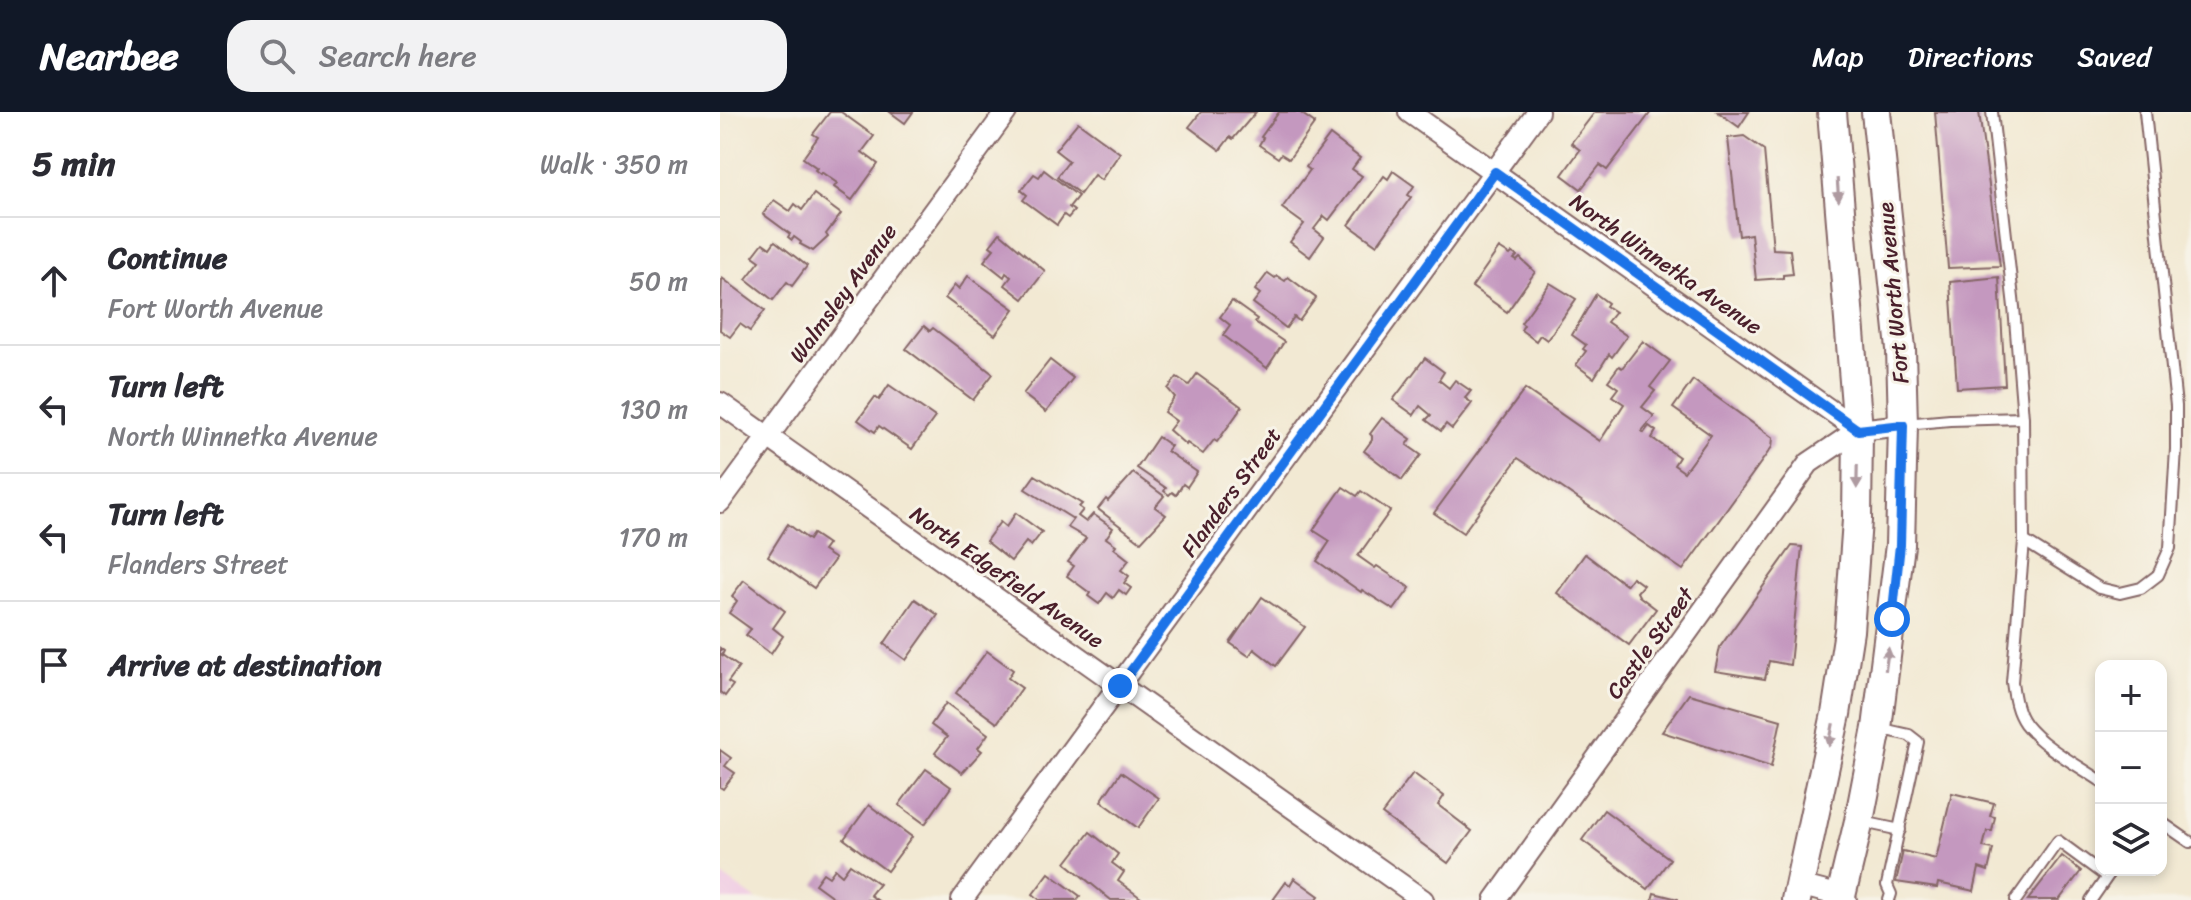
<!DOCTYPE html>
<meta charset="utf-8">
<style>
body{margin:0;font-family:Sriracha,sans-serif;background:#f2f2f3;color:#2b2b33}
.controls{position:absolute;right:24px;bottom:24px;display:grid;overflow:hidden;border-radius:16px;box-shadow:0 4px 12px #0003}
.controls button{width:72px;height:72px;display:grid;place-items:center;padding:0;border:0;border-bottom:2px solid #e1e1e2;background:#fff;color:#2b2b33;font:40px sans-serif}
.stop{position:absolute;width:24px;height:24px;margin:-18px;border:6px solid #1a73e8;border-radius:50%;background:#fff}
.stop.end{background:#1a73e8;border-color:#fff;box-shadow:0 2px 8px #0008}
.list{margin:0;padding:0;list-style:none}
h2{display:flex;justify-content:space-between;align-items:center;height:104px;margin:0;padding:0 32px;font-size:34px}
h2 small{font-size:26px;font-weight:400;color:#7c7c81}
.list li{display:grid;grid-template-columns:52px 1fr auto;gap:24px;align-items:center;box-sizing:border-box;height:128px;padding:0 32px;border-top:2px solid #e1e1e2}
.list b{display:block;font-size:30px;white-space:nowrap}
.list p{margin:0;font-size:26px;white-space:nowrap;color:#7c7c81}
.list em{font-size:26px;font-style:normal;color:#7c7c81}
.icon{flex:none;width:44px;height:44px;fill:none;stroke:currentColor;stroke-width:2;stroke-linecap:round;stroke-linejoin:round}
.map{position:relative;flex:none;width:1471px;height:788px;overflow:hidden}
header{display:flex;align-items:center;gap:48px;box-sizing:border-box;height:112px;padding:0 40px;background:#111827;color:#fff}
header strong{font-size:38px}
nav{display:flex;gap:44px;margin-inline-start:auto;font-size:28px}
.search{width:560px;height:72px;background:#f2f2f3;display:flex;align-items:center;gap:20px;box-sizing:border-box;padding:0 28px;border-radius:24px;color:#7c7c81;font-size:30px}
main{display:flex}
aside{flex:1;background:#fff}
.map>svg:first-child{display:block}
.built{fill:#f1d0e4}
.building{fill:#c498bf}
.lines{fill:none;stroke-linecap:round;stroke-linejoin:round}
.lane-casing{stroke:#856666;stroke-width:14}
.street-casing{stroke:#856666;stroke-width:24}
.secondary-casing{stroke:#856666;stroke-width:32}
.lane{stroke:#fff;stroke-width:10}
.street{stroke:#fff;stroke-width:20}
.secondary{stroke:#fff;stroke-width:28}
.oneway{fill:#ae9aa0}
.route{stroke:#1a73e8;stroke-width:10}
.labels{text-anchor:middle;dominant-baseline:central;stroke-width:6;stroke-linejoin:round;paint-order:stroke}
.street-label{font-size:22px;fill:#4a1f2b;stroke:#f7f3e8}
</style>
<header>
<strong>Nearbee</strong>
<div class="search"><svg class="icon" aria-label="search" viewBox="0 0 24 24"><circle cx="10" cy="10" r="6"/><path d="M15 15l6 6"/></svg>Search here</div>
<nav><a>Map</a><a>Directions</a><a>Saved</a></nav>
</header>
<main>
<aside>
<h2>5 min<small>Walk · 350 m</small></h2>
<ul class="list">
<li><svg class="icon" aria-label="ahead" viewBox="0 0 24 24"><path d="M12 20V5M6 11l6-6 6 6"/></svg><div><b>Continue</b><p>Fort Worth Avenue</p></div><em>50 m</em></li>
<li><svg class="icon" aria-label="left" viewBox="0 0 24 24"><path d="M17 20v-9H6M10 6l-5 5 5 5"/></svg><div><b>Turn left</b><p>North Winnetka Avenue</p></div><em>130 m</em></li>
<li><svg class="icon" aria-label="left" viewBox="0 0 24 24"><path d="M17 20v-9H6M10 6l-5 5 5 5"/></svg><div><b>Turn left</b><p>Flanders Street</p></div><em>170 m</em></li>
<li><svg class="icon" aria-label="arrive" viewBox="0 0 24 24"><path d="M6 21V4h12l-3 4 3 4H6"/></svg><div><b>Arrive at destination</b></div></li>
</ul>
</aside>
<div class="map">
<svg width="1471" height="788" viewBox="0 0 1471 788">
<rect width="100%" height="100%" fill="#f7f3e8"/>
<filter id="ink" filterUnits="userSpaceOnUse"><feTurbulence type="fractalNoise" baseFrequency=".0125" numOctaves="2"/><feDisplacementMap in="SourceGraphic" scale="16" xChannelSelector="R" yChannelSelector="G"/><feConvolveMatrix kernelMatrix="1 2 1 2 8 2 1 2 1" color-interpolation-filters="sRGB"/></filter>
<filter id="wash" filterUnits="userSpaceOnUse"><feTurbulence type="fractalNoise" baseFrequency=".006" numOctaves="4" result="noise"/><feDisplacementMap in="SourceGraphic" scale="32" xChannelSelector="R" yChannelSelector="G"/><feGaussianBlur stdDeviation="1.8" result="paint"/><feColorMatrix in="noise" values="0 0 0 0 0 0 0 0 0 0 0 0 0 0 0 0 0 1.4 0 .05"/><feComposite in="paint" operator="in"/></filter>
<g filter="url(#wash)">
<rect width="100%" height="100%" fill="#f2e9d3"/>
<polygon class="built" points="0,762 37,788 0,788"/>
<g id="blocks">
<g class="building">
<polygon points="110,0 121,0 154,24 142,40 158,52 132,88 114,75 117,71 101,60 100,62 95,58 97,56 83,46 98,25 93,22"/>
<polygon points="170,0 193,0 185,11"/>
<polygon points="481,0 536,0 513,27 510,25 500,38 469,15"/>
<polygon points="559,0 579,0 595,11 569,47 561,42 558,46 539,33 543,26 541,25"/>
<polygon points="875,0 931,0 887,58 880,53 861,77 842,63 860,38 851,31"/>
<polygon points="998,0 1029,0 1019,15"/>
<polygon points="1215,0 1259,0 1280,154 1228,156"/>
<polygon points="358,10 400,41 381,68 374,63 360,82 337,65 349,49 335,38"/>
<polygon points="610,23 640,46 632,57 642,64 609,108 604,104 594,117 604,125 590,145 570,130 584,112 562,96 590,58 586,55"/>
<polygon points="1024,24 1044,38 1053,137 1070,138 1073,162 1063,163 1063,166 1036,168 1031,122 1019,124 1008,26"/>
<polygon points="324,58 358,84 349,95 354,99 348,106 344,103 337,113 303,88 307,83 301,78 314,62 319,65"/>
<polygon points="673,59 694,74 688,83 691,85 657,133 629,113 664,64 668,67"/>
<polygon points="94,82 121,102 106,122 108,125 93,139 80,132 81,130 74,125 72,128 68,125 70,122 43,102 54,88 70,99 75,92 82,98"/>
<polygon points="280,121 325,159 303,187 285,173 291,165 286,161 284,165 264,149 274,137 270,134"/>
<polygon points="55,129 87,154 72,174 67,170 53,188 26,167 40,149 33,144 43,131 50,136"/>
<polygon points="779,136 790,143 792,141 797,144 794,147 797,149 800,146 815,160 787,200 752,175"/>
<polygon points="548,161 555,166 557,164 565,169 568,165 596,186 579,209 574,205 566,216 533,191 540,182 535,178"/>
<polygon points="248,164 294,197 275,223 225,186 235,173 239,177"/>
<polygon points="1279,165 1285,273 1237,276 1230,170"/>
<polygon points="2,166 45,198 30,219 20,212 10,225 0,218"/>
<polygon points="830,171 856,187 827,228 820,223 816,229 801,218 804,213 801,211"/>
<polygon points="876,182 888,191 886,194 895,200 887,210 907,224 892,245 889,242 874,266 856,253 866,239 863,237 866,233 852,223"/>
<polygon points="512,189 537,207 535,210 564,230 547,256 503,223 510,213 500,205"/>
<polygon points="204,214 210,219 213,216 273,262 253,288 186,237"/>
<polygon points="923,229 950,249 930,275 935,279 922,295 934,304 922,319 924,321 929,314 936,319 932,326 959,345 954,353 964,360 991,323 953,296 973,268 1053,326 1052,335 963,458 798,346 743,421 714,401 805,277 880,329 904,292 892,284 898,276 888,269 899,254 902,256"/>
<polygon points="705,246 724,260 719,268 729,276 735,268 751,279 745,286 752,291 732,317 726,312 721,319 706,308 711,303 700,294 694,303 673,288"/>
<polygon points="330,248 353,266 326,300 303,282"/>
<polygon points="477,262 522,295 497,330 494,328 483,342 467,331 466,333 449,318 456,309 444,300 455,285 448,277 457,265 469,273"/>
<polygon points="169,273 215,305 192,337 159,314 155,320 138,308 155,285 159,288"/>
<polygon points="662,306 691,327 687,333 701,343 682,368 644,339 652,328 652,324 650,322"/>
<polygon points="438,325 451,334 447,339 477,360 467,375 463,372 456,383 452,380 449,383 444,379 446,376 417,356"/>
<polygon points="413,361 444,384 435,395 446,403 421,430 378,397 386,387 388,389"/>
<polygon points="315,363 362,392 359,395 363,398 358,404 366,410 373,402 393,416 386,426 396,433 394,436 409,448 401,458 409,464 404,471 411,476 406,483 399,478 393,486 387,481 379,492 368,484 370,481 347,464 354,454 348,450 366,426 347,415 353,407 305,377"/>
<polygon points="623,375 637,384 641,379 670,399 638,444 655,456 657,454 690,476 674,498 642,478 641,480 597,449 610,429 593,418"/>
<polygon points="296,401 322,420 311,434 306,430 291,449 266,429 280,410 286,415"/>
<polygon points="68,412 89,428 93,422 108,432 103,439 115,447 94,476 48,444"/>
<polygon points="1072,434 1082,435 1070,553 1049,549 1045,567 995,559 1000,535"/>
<polygon points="865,442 906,473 912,465 923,473 917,480 919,484 936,497 909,533 837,481"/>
<polygon points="24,468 65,499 53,516 63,524 51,542 26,523 31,517 9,501 17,489 12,484"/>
<polygon points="542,485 585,515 556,554 534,537 529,544 510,531"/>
<polygon points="195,487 218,503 186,548 164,532"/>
<polygon points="0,536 4,539 2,543 19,555 8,570 13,573 5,584 0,580"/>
<polygon points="267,539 293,558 288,566 302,576 277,611 236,581"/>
<polygon points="969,582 1061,608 1051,655 942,620"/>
<polygon points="226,591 268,622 258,636 262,639 242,661 215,641 227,625 211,613"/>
<polygon points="0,638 11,646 5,654 15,661 3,677 0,675"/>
<polygon points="206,657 231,675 205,712 179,693"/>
<polygon points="401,660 439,686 418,716 381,689"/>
<polygon points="693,661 724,684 718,693 752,719 728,751 662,702"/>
<polygon points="1232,681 1274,691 1270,704 1275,705 1272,719 1267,719 1263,735 1273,737 1268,759 1259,756 1254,779 1218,771 1217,776 1176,770 1183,739 1216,747"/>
<polygon points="149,693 192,725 167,759 124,727"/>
<polygon points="884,698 950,747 928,777 862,728"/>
<polygon points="370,720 398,742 392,751 404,760 398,769 421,786 419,788 391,788 346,751"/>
<polygon points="1342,744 1361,759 1339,788 1308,788"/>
<polygon points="130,752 159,772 150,783 157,788 117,788 95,772 103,761 109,765 115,757 122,763"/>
<polygon points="329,761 360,784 357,788 320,788 313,782"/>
<polygon points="574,766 599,784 596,788 553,788 566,770 570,773"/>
<polygon points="934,781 958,787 958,788 932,788"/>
</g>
</g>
</g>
<g filter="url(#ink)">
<use href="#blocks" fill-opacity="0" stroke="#856666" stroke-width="2"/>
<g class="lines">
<g class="lane-casing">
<g id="lane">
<path d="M1272 0 1294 195 1303 306 1304 429 1292 570C1294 584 1296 600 1305 612 1324 636 1356 652 1381 669"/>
<polyline points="1185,312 1230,308 1303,306"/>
<polyline points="1304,429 1379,476 1400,481 1421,476 1438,463 1450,436 1456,337 1456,294 1425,0"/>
<polyline points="1158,616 1189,623 1198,630 1167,773 1171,782 1169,788"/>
<polyline points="1143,710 1180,718"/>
<polyline points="1441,710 1470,730"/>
<polyline points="1296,788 1338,729 1387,765 1371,788"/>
</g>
</g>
<g class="street-casing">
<g id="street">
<polyline points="689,0 1138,318 1183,313"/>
<polyline points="0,291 703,788"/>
<polyline points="0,390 286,0"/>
<polyline points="1079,773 1121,784 1126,788"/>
<polyline points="242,788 818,0"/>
<polyline points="775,788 1089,351 1138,318"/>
</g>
</g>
<g class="secondary-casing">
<g id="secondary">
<polyline points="1076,788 1116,602 1129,519 1137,408 1138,318 1112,0"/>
<polyline points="1120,788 1139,709 1157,616 1180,433 1183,313 1181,237 1156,0"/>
</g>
</g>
<use href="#lane" class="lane"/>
<use href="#street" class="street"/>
<use href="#secondary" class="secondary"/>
</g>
<defs><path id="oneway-solid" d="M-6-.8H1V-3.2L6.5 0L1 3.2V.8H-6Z" transform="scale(2)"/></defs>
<g class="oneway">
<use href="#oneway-solid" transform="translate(1118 78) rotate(86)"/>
<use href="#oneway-solid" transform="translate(1137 365) rotate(91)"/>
<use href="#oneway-solid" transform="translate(1167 547) rotate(-82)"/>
<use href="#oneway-solid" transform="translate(1111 623) rotate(101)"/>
</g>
</g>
<g class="lines" filter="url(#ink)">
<polyline class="route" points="400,574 775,60 1138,318 1183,313 1180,433 1172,507"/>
</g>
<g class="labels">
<g class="street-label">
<text transform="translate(946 152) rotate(35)">North Winnetka Avenue</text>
<text transform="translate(123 181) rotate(-54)">Walmsley Avenue</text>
<text transform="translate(1173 181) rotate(-95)">Fort Worth Avenue</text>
<text transform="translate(511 380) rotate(-54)">Flanders Street</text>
<text transform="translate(287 465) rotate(35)">North Edgefield Avenue</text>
<text transform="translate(930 531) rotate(-54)">Castle Street</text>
</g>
</g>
</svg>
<div class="controls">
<button>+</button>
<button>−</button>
<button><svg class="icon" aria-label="layers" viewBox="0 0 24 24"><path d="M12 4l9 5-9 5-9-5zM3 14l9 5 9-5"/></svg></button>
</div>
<div class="stop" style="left:1172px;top:507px"></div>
<div class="stop end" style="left:400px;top:574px"></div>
</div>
</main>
